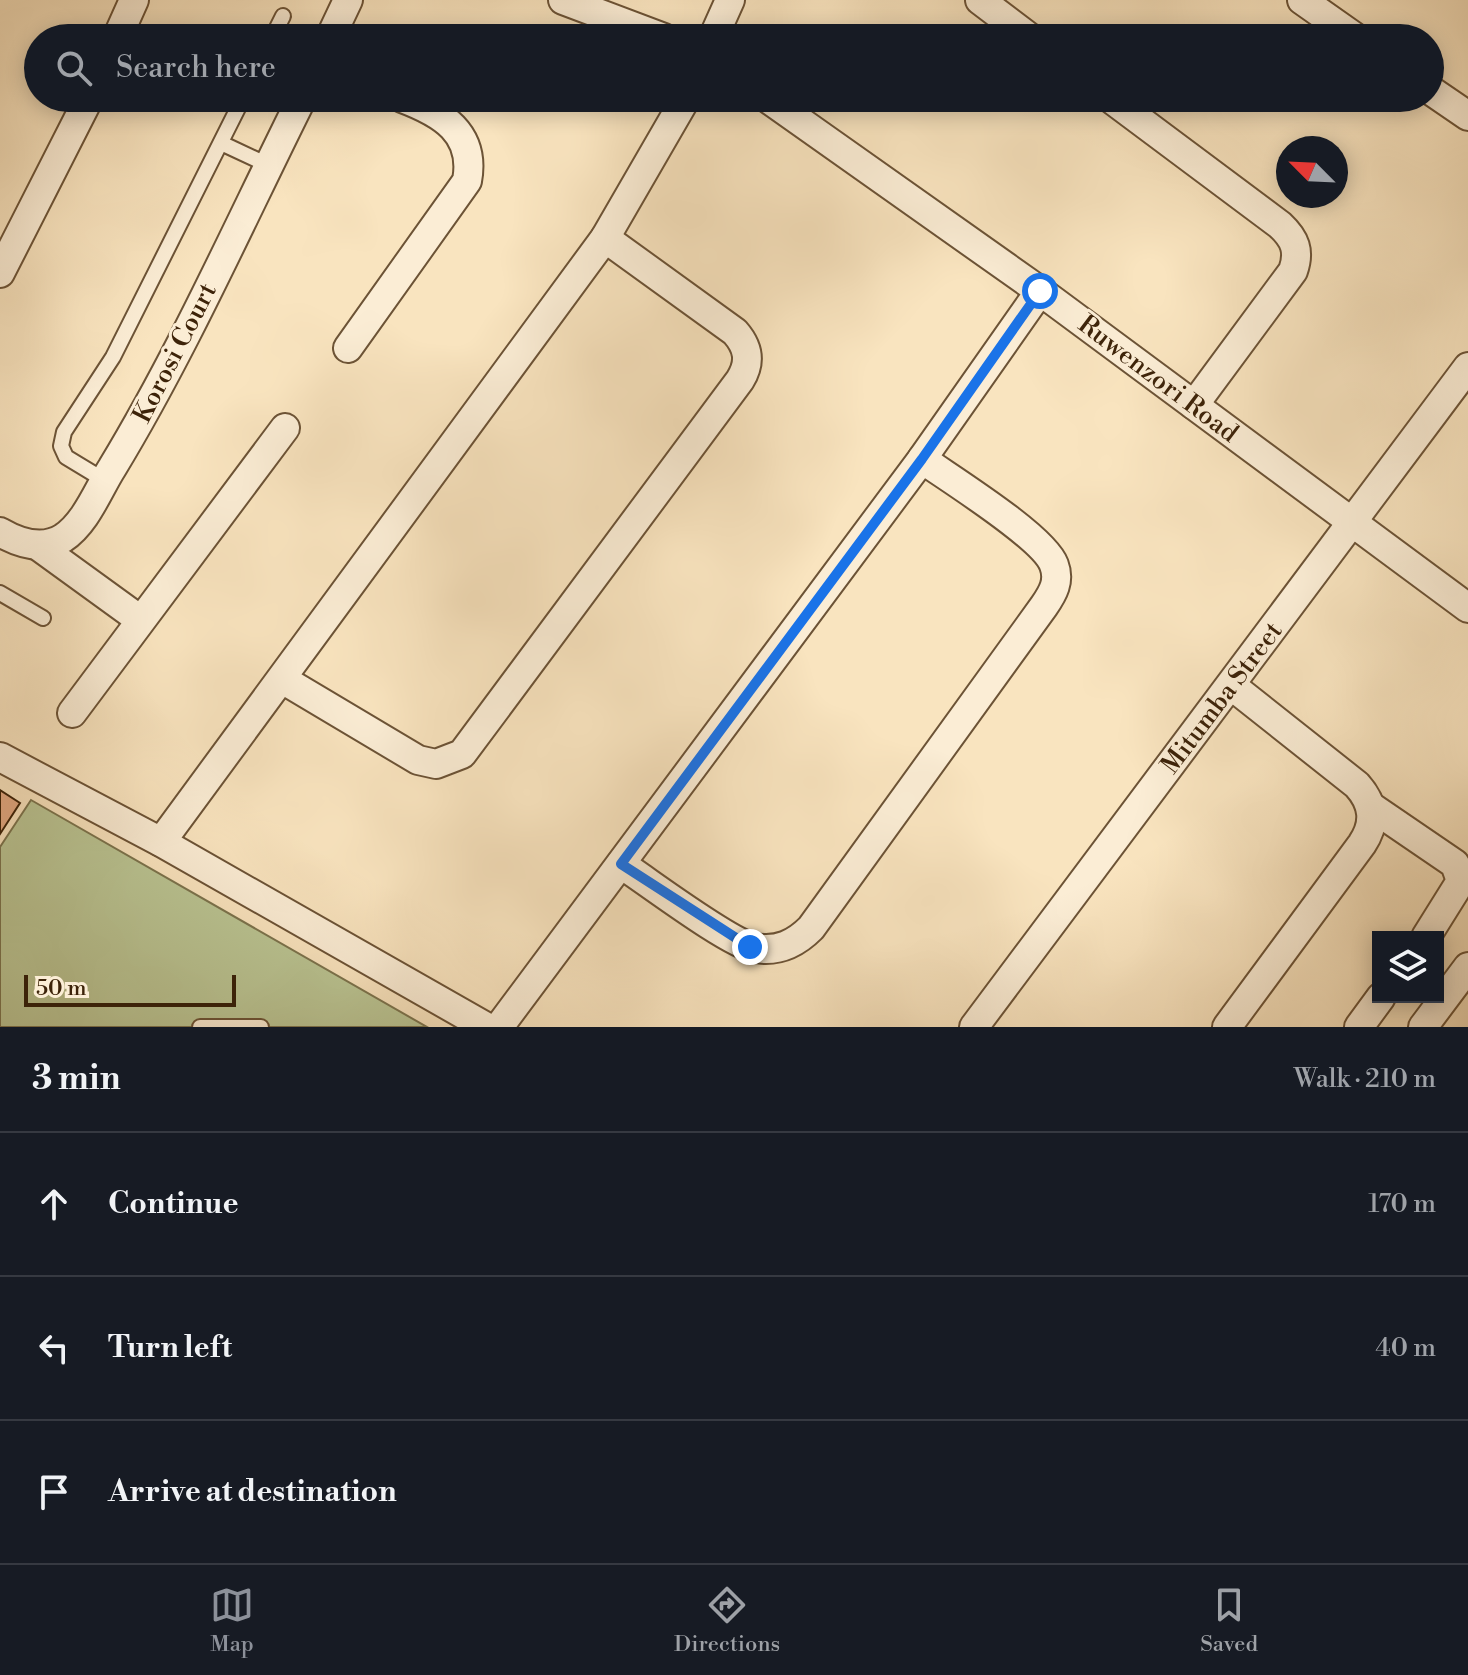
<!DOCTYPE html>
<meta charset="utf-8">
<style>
body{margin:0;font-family:"Libre Bodoni",serif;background:#20242c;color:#f1f3f6}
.controls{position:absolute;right:24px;bottom:24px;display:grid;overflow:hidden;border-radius:0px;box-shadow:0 4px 20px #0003}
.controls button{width:72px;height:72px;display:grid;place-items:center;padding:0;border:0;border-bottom:2px solid #363941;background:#171b24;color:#f1f3f6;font:40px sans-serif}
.compass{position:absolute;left:1276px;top:136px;width:72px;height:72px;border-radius:50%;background:#171b24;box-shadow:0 4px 20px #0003;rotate:294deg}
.scale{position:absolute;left:24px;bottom:20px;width:212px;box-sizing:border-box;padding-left:8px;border:4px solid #3d2309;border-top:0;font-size:22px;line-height:28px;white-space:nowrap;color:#3d2309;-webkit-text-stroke:6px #fbedd5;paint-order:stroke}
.stop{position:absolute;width:24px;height:24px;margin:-18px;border:6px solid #1a73e8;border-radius:50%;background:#fff}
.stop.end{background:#1a73e8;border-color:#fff;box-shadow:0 2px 8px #0008}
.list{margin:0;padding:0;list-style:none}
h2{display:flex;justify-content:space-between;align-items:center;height:104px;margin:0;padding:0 32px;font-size:34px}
h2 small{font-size:26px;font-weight:400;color:#9ea1a6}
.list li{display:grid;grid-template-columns:52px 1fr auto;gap:24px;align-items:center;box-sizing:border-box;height:144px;padding:0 32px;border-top:2px solid #363941}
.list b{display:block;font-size:30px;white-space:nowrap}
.list em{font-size:26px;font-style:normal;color:#9ea1a6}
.icon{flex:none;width:44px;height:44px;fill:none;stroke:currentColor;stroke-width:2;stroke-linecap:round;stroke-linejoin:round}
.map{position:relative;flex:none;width:1468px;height:1027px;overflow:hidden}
.search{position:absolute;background:#171b24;box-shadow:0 4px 20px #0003;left:24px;right:24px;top:24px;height:88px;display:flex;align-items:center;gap:20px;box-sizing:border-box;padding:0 28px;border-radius:44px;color:#9ea1a6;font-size:30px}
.sheet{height:536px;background:#171b24}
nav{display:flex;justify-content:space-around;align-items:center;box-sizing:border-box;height:112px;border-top:2px solid #363941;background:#171b24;font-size:22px;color:#9ea1a6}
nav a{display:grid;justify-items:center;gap:4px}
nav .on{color:#8c9099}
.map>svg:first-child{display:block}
.green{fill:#bac594;stroke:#7c744e;stroke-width:2}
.building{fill:#e2a983;stroke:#3d2309;stroke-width:2}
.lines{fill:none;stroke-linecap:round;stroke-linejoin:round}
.service-casing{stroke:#6c5336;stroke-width:18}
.minor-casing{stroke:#6c5336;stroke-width:32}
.service{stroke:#fbedd5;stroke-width:14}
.minor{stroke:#fbedd5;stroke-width:28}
.route{stroke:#1a73e8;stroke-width:10}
.labels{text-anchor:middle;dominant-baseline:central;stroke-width:6;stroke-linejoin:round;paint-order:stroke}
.street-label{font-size:26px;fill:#3d2309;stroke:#fbedd5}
</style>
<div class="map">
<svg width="1468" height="1027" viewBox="0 0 1468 1027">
<rect width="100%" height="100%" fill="#f9e4bf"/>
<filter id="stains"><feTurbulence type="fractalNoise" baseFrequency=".0025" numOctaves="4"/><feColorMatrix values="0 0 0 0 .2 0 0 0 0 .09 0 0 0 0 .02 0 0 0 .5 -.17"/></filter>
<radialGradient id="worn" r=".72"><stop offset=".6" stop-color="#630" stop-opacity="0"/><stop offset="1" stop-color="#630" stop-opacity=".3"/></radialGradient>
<polygon class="green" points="31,800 427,1027 0,1027 0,847"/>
<polygon class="building" points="0,790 20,803 0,834"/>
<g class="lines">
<g class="service-casing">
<g id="service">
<polyline points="272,38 283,16"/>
<polyline points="221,143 268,165"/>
<polyline points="104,480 66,457 61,446 64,432 113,357 243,98"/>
<polyline points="0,593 43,618"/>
<polyline points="200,1027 261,1027"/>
</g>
</g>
<g class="minor-casing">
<g id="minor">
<polyline points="563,0 664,38"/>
<polyline points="980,0 1030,38"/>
<polyline points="1302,0 1356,38"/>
<polyline points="117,38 134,0"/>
<polyline points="330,38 348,0"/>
<polyline points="713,38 730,0"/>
<polyline points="1430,90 1468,116"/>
<polyline points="767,98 1040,291 1468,608"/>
<path d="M1110 98 1280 225C1295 239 1300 251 1293 271L1194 405"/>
<polyline points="0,273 89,98"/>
<path d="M348 348 467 181C476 133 442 113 402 98"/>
<path d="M0 532C19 543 42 551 63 538 86 523 98 490 112 468 184 349 240 222 302 98"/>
<polyline points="37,545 139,619"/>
<path d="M282 679 418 760 436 764 462 754 740 380C751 362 749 348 735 332L605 238"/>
<polyline points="72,713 285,428"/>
<polyline points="0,757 161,842 486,1027"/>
<polyline points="1370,806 1455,864 1461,881 1426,937"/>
<polyline points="161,842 605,238 686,98"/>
<path d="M621 864C647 881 730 944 755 948 778 952 795 944 811 928L1044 606C1053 593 1060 581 1054 565 1044 537 950 479 922 459"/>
<polyline points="499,1027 922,459 1040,291"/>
<polyline points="974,1027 1468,367"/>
<path d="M1227 1027 1362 844C1376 823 1374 804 1357 785L1232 686"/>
<polyline points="1359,1027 1381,997"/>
<polyline points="1423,1027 1468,967"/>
</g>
</g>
<use href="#service" class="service"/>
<use href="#minor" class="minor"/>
</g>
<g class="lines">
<polyline class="route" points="750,947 621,864 922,459 1040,291"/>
</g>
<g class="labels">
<g class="street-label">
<text transform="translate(175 353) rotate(-63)">Korosi Court</text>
<text transform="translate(1158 379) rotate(37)">Ruwenzori Road</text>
<text transform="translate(1222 698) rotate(-53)">Mitumba Street</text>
</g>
</g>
<rect width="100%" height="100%" filter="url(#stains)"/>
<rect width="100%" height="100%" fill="url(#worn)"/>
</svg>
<div class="controls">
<button><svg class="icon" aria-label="layers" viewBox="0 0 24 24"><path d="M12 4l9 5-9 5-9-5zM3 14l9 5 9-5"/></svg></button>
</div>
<svg class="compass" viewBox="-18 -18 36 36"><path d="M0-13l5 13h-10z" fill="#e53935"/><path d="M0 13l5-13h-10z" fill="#9ea1a6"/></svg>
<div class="scale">50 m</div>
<div class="stop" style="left:1040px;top:291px"></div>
<div class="stop end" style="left:750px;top:947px"></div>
<div class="search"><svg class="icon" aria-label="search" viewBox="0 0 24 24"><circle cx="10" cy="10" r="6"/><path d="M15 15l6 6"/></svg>Search here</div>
</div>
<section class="sheet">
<h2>3 min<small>Walk · 210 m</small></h2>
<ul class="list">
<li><svg class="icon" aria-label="ahead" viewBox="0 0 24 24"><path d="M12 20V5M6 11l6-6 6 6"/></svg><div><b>Continue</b></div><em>170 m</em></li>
<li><svg class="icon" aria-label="left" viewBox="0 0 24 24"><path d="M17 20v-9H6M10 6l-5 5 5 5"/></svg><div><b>Turn left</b></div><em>40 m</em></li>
<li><svg class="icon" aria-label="arrive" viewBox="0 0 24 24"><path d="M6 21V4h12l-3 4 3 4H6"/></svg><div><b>Arrive at destination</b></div></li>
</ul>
</section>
<nav>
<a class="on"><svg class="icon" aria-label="map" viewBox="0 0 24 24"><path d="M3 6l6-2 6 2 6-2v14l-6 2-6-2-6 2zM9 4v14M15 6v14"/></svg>Map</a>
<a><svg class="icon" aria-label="directions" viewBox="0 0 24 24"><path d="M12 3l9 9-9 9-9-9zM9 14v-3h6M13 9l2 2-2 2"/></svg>Directions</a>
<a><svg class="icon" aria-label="saved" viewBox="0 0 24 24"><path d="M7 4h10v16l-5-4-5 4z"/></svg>Saved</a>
</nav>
